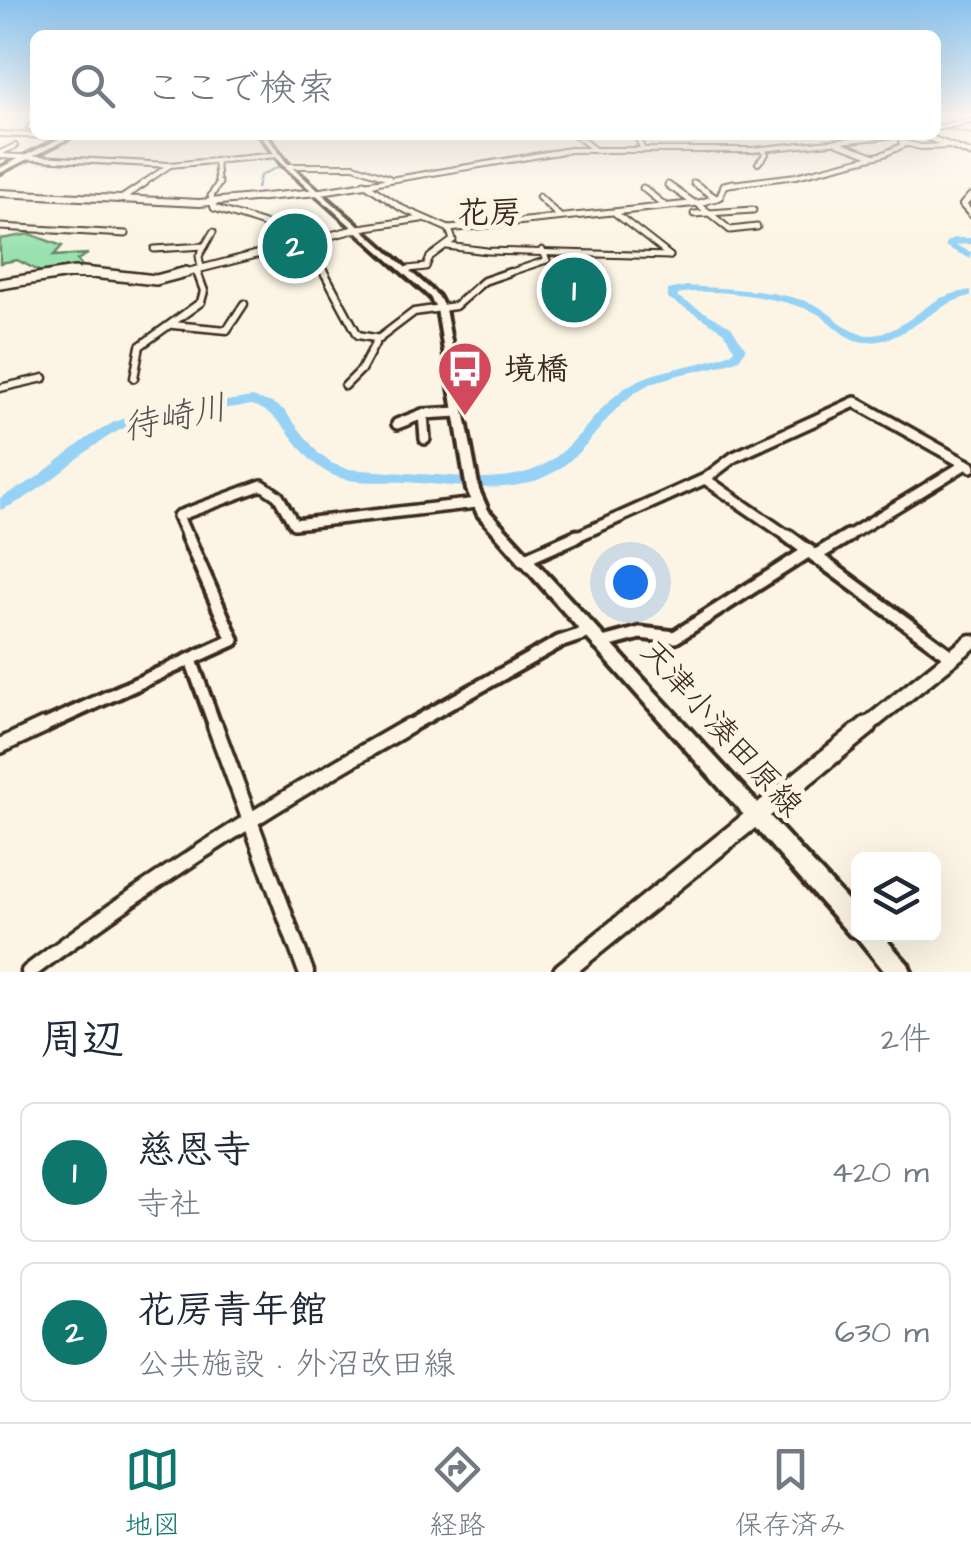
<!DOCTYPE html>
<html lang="ja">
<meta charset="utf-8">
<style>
body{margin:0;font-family:"Architects Daughter","Klee One",sans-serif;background:#f6f6f7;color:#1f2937}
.controls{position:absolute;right:30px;bottom:30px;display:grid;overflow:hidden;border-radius:15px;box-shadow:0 10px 40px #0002}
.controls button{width:90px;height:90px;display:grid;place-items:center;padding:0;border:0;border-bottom:2px solid #e0e1e3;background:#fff;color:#1f2937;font:50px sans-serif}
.you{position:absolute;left:630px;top:582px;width:35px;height:35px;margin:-25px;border:8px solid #fff;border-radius:50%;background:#1a73e8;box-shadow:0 0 0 15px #1a73e833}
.badge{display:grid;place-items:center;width:65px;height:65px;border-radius:50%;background:#0f766e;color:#fff;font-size:32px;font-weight:700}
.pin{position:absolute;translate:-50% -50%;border:5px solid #fff;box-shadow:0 2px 10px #0006}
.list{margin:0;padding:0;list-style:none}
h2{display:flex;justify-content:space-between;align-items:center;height:130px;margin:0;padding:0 40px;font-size:42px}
h2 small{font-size:32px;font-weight:400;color:#747a83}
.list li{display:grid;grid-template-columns:65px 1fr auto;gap:30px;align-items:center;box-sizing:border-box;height:140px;margin:0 20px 20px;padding:0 20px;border:2px solid #e0e1e3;border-radius:15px}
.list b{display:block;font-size:38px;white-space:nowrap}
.list p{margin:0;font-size:32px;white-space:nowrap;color:#747a83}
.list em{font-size:32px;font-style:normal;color:#747a83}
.icon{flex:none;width:55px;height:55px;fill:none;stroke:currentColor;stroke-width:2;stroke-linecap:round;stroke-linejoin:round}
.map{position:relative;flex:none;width:971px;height:972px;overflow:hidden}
.search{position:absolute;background:#fff;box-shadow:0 10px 40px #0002;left:30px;right:30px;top:30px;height:110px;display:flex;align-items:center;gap:25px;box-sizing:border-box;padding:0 35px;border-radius:15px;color:#747a83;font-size:38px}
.sheet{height:450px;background:#fff}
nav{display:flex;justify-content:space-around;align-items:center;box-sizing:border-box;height:140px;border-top:2px solid #e0e1e3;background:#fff;font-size:28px;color:#747a83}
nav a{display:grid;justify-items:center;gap:5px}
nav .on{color:#0f766e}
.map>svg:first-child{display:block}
.green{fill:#99e2b0;stroke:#6a8667;stroke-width:2.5}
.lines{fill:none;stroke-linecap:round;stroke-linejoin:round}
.stream{stroke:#718fa0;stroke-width:2.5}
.river{fill:#95d2f6;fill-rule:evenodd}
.minor-far5-casing{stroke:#3b2a1e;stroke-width:8}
.minor-far4-casing{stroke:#3b2a1e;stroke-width:9}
.minor-far3-casing{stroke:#3b2a1e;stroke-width:11}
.minor-far2-casing{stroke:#3b2a1e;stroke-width:16}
.minor-far1-casing{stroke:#3b2a1e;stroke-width:19}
.minor-casing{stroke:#3b2a1e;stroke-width:21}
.tertiary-far4-casing{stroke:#3b2a1e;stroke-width:9}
.tertiary-far3-casing{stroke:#3b2a1e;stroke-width:10}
.tertiary-far2-casing{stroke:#3b2a1e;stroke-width:14}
.tertiary-far1-casing{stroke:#3b2a1e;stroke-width:21}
.tertiary-casing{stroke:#3b2a1e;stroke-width:25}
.secondary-casing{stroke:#3b2a1e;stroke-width:8}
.primary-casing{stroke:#3b2a1e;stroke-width:7}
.minor-far5{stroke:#fcf5e5;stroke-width:4}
.minor-far4{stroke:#fcf5e5;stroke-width:5}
.minor-far3{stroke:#fcf5e5;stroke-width:6}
.minor-far2{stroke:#fcf5e5;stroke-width:9}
.minor-far1{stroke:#fcf5e5;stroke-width:11}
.minor{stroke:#fcf5e5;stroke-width:14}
.tertiary-far4{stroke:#fcf5e5;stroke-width:5}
.tertiary-far3{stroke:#fcf5e5;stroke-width:6}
.tertiary-far2{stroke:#fcf5e5;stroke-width:9}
.tertiary-far1{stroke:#fcf5e5;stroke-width:14}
.tertiary{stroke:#fcf5e5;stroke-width:18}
.secondary{fill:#fcf5e5;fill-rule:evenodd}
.primary{fill:#fcf5e5;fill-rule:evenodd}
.labels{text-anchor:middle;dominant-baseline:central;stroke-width:10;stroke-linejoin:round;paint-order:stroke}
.far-quarter-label{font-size:32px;font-weight:bold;fill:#3b2a1e;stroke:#fcf5e5}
.poi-label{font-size:32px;font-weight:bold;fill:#3b2a1e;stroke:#fcf5e5;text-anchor:start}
.street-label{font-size:32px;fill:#3b2a1e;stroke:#fcf5e5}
.water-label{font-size:35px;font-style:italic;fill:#525454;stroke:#fcf5e5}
</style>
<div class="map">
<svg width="971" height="972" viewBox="0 0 971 972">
<rect width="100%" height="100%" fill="#fcf5e5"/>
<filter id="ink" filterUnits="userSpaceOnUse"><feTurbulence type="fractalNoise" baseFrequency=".01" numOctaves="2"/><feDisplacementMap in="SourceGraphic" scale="20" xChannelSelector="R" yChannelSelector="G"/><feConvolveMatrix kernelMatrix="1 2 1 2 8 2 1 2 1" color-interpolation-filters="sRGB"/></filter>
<g filter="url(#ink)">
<polygon class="green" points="30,234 62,246 53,256 88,254 77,260 85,269 43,273 17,260 0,263 0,239"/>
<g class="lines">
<g class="stream">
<polyline points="942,129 971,134"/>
<polyline points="257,188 260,176 280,166"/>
</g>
<g class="river">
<polygon points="953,238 971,238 971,244 955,245 971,252 971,259 946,247 946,243"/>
<path d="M687 286C728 289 772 289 811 303 832 311 849 337 872 335 899 333 918 310 941 298 951 294 960 292 971 290V296C933 303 907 343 867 342 844 342 833 321 814 312 784 298 710 287 678 294V297L731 327 746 349 739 359C709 372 673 372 644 387 612 405 596 439 568 462 523 501 459 485 406 482 383 481 359 484 337 477 296 462 292 417 252 405 217 410 151 414 122 429 78 451 47 493 0 510V498L36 478 86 439 114 422 140 414 252 397 272 403 284 410 318 453 331 463 347 469 480 478C539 477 555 463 592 420 604 406 617 392 633 383 663 367 699 367 731 353L734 349 723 331 668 298V290Z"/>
</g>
<g class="minor-far5-casing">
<g id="minor-far5">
<polyline points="29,127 35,128"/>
<polyline points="936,128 971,121"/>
<polyline points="0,134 69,137"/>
<polyline points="575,135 595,150"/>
<polyline points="901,142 920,147 952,146"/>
<polyline points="838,143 874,156"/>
<polyline points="643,150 637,137 652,135"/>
<polyline points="0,153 15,146"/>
<polyline points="0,156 170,165 277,155"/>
<polyline points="216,161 218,185"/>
<polyline points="758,163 766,154 762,149"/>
<polyline points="289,166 354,166 389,178"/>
<polyline points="141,185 170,165"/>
<polyline points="360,185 570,150 752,150 899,135"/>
<polyline points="724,185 796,176 884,154 906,144"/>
</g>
</g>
<g class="minor-far4-casing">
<g id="minor-far4">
<polyline points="219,183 211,196 214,208 308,238"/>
<polyline points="364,183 401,208 449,229 699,203 720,197 724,185 733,183"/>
<polyline points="694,183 716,198"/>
<polyline points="668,185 694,203"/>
<polyline points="643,188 664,205"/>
<polyline points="318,192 375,183"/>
<polyline points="539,197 560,217"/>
<polyline points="121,199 145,183"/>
<polyline points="697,203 730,230 757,227"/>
<polyline points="615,213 670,256"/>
<polyline points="694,214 753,210"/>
<polyline points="0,227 126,234"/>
<polyline points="360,228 421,219"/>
<polyline points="447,246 487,251 670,256"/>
<polyline points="154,249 205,246"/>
<polyline points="318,262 325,275"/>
<polyline points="201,268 199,256 213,232"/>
<polyline points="196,269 198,275"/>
<polyline points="408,269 426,267 430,257 453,240 449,229"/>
<polyline points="502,275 547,260 542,250"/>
</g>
</g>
<g class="minor-far3-casing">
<g id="minor-far3">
<polyline points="324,272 358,335 380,339"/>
<polyline points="173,325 227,330 244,304"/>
<polyline points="134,378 140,346 201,302 204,291 197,272"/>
<polyline points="345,386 361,370 377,340 414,312 455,306 484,281 510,272"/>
<polyline points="0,388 44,378"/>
</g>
</g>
<g class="minor-far2-casing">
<g id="minor-far2">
<polyline points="397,424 423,414"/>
<polyline points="425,439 423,414 459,412"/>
<polyline points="705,479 792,539"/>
<polyline points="188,539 178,516 262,485 278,496 294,524 477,503"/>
<polyline points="571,539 705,479 734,457 855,402 971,467"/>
<polyline points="843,539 966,464"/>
</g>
</g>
<g class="minor-far1-casing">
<g id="minor-far1">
<polyline points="788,536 952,657"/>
<polyline points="815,556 848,536"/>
<polyline points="523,560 577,536"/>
<polyline points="599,644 640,633 675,637 809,551"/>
<polyline points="191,660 216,729"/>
<polyline points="37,729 233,640 187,536"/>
<polyline points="404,729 559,642 589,632"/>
</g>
</g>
<g class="minor-casing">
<g id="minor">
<polyline points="215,726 306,972"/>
<polyline points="0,746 43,726"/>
<path d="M29 972C150 880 277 801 409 726"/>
</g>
</g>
<g class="tertiary-far4-casing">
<polyline id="tertiary-far4" points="922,135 971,154"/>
</g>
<g class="tertiary-far3-casing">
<g id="tertiary-far3">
<polyline points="0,193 199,203 318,192"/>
<polyline points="971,196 963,205 971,214"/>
<polyline points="59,275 107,275"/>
<polyline points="176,275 360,228"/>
</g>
</g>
<g class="tertiary-far2-casing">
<g id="tertiary-far2">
<polyline points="83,272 156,280 186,272"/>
<polyline points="0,284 75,272"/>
</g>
</g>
<g class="tertiary-far1-casing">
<polyline id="tertiary-far1" points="863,729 971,642"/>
</g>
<g class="tertiary-casing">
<polyline id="tertiary" points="563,972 867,726"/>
</g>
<g class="secondary-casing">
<polygon id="secondary" points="260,135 266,135 286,162 438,296 445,309 479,490 488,510 858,912 858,934 881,934 908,964 911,972 885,972 857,937 850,935 478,515 467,490 437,309 430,297 282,164"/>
</g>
<g class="primary-casing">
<polygon id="primary" points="67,135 75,135 0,173 0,168"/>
</g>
<use href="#minor-far5" class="minor-far5"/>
<use href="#minor-far4" class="minor-far4"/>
<use href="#minor-far3" class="minor-far3"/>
<use href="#minor-far2" class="minor-far2"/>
<use href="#minor-far1" class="minor-far1"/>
<use href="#minor" class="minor"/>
<use href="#tertiary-far4" class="tertiary-far4"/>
<use href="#tertiary-far3" class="tertiary-far3"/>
<use href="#tertiary-far2" class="tertiary-far2"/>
<use href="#tertiary-far1" class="tertiary-far1"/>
<use href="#tertiary" class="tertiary"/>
<use href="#secondary" class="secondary"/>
<use href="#primary" class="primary"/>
</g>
</g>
<linearGradient id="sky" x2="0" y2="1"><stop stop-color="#87c0ee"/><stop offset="0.46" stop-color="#fefaf3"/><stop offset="1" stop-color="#fefaf3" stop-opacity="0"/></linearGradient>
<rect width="971" height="250" fill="url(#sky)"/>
<defs>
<g id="bus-pin" transform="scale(2.875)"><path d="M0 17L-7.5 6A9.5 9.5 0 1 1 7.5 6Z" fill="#d1495b" stroke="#fcf5e5"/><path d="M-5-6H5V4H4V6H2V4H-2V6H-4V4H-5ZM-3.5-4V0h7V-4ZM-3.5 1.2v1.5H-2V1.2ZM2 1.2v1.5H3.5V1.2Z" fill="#fff"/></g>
</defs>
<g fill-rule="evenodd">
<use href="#bus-pin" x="465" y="369"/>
</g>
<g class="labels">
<g class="far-quarter-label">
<text x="489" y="213">花房</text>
</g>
<g class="poi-label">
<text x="504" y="369">境橋</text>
</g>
<g class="street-label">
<text transform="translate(721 729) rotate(48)">天津小湊田原線</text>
</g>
<g class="water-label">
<text transform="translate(175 418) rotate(-12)">待崎川</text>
</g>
</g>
</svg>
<div class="controls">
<button><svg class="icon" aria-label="layers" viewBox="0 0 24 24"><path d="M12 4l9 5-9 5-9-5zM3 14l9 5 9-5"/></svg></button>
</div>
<div class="you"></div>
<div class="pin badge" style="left:574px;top:290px">1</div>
<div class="pin badge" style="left:295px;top:246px">2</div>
<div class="search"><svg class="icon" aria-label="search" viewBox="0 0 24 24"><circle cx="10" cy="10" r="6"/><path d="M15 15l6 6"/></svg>ここで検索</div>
</div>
<section class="sheet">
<h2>周辺<small>2件</small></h2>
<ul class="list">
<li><span class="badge">1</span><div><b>慈恩寺</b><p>寺社</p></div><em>420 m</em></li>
<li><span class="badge">2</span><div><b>花房青年館</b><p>公共施設 · 外沼改田線</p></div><em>630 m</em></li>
</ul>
</section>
<nav>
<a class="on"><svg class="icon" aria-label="map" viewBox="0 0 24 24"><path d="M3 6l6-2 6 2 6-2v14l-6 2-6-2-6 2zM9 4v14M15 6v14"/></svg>地図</a>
<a><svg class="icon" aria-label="directions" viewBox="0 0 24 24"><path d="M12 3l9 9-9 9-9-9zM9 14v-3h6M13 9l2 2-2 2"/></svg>経路</a>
<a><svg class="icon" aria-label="saved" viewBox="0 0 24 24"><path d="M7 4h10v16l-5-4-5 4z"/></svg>保存済み</a>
</nav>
